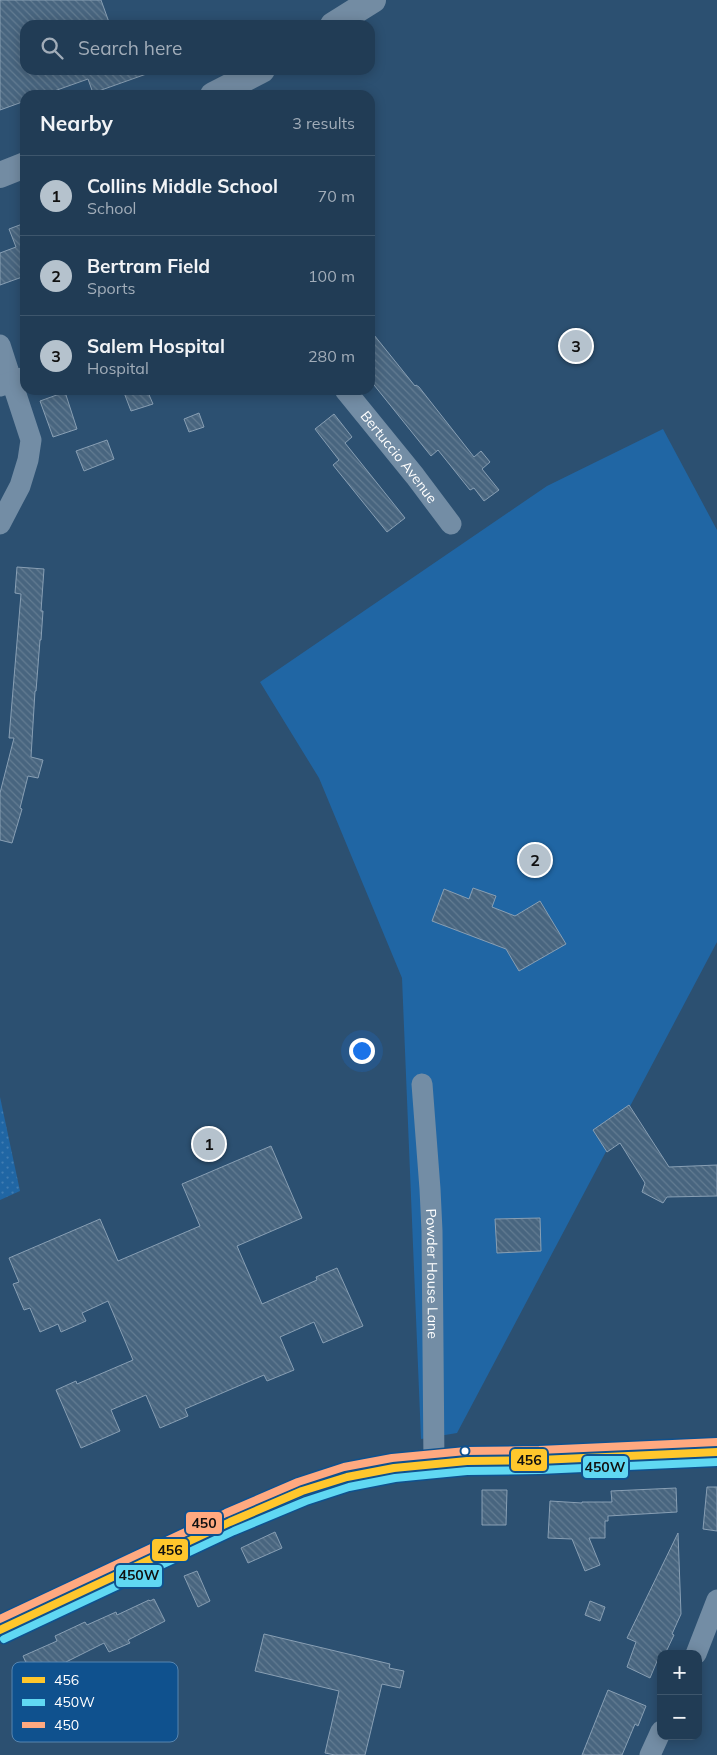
<!DOCTYPE html>
<meta charset="utf-8">
<style>
body{margin:0;font-family:Mulish,sans-serif;background:#2d475f;color:#f1f3f6}
.controls{position:absolute;right:15px;bottom:15px;display:grid;overflow:hidden;border-radius:10px;box-shadow:0 2px 12px #0003}
.controls button{width:45px;height:45px;display:grid;place-items:center;padding:0;border:0;border-bottom:1px solid #3e566c;background:#213c55;color:#f1f3f6;font:25px sans-serif}
.you{position:absolute;left:361px;top:1050px;width:18px;height:18px;margin:-12px;border:4px solid #fff;border-radius:50%;background:#1a73e8;box-shadow:0 0 0 8px #1a73e833}
.badge{display:grid;place-items:center;width:32px;height:32px;border-radius:50%;background:#b5c2cd;color:#111;font-size:16px;font-weight:700}
.pin{position:absolute;translate:-50% -50%;border:2px solid #fff;box-shadow:0 1px 5px #0006}
.list{margin:0;padding:0;list-style:none}
h2{display:flex;justify-content:space-between;align-items:center;height:65px;margin:0;padding:0 20px;font-size:21px}
h2 small{font-size:16px;font-weight:400;color:#a2adb9}
.list li{display:grid;grid-template-columns:32px 1fr auto;gap:15px;align-items:center;box-sizing:border-box;height:80px;padding:0 20px;border-top:1px solid #3e566c}
.list b{display:block;font-size:19px;white-space:nowrap}
.list p{margin:0;font-size:16px;white-space:nowrap;color:#a2adb9}
.list em{font-size:16px;font-style:normal;color:#a2adb9}
.icon{flex:none;width:28px;height:28px;fill:none;stroke:currentColor;stroke-width:2;stroke-linecap:round;stroke-linejoin:round}
.map{position:relative;flex:none;width:717px;height:1755px;overflow:hidden}
.search{position:absolute;background:#213c55;box-shadow:0 2px 12px #0003;left:20px;top:20px;width:355px;height:55px;display:flex;align-items:center;gap:12px;box-sizing:border-box;padding:0 18px;border-radius:15px;color:#a2adb9;font-size:19px}
.panel{position:absolute;background:#213c55;box-shadow:0 2px 12px #0003;left:20px;top:90px;width:355px;height:305px;border-radius:15px}
.map>svg:first-child{display:block}
.grass{fill:#2066a4}
.park{fill:url(#park-dots)}
.building{fill:url(#building-back-hatch);stroke:#889fb4}
.lines{fill:none;stroke-linecap:round;stroke-linejoin:round}
.minor{stroke:#738da5;stroke-width:21}
.major{stroke:#738ca3;stroke-width:26}
.bus-1-casing{stroke:#0f518e;stroke-width:11}
.bus-2-casing{stroke:#0f518e;stroke-width:11}
.bus-3-casing{stroke:#0f518e;stroke-width:11}
.bus-1{stroke:#ffc72c;stroke-width:8}
.bus-2{stroke:#60d8f3;stroke-width:8}
.bus-3{stroke:#ffa980;stroke-width:8}
.bus-dot{fill:#fff;stroke:#0f518e;stroke-width:2}
.labels{text-anchor:middle;dominant-baseline:central;stroke-width:4;stroke-linejoin:round;paint-order:stroke}
.street-label{font-size:14px;fill:#fff;stroke:#0f518e}
.key{fill:#0f518e;stroke:#5785b0;stroke-width:1}
.key-label{font-size:14px;fill:#fff}
.line-badge{stroke:#0f518e;stroke-width:2}
.pale-badge-label{font-size:14px;text-anchor:middle;font-weight:bold;fill:#111}
</style>
<div class="map">
<svg width="717" height="1755" viewBox="0 0 717 1755">
<defs>
<pattern id="park-dots" width="8" height="8" patternUnits="userSpaceOnUse" patternTransform="scale(1.25)"><rect width="8" height="8" fill="#2066a4"/><path d="M2 2h.1M6 6h.1" fill="none" stroke="#417db2" stroke-width="1.8" stroke-linecap="round"/></pattern>
<pattern id="building-back-hatch" width="6" height="6" patternUnits="userSpaceOnUse" patternTransform="scale(1.25)"><rect width="6" height="6" fill="#48657f"/><path d="M-1 5l2 2M0 0l6 6M5-1l2 2" fill="none" stroke="#637c92"/></pattern>
</defs>
<rect width="100%" height="100%" fill="#2c5071"/>
<polygon class="grass" points="663,429 717,530 717,942 457,1433 421,1439 402,978 319,778 260,682 547,486"/>
<polygon class="park" points="0,1097 20,1191 0,1200"/>
<g class="building">
<polygon points="0,0 101,0 110,25 25,25 25,70 152,70 152,72 93,93 88,79 43,95 25,95 25,101 0,110"/>
<polygon points="25,223 25,276 0,285 0,253 16,247 9,229"/>
<polygon points="370,330 415,386 416,385 419,387 474,457 481,451 490,462 482,469 499,490 484,501 474,488 470,490 438,450 431,456 370,380"/>
<polygon points="123,390 147,390 153,404 131,411"/>
<polygon points="65,392 77,429 53,437 40,401"/>
<polygon points="199,413 204,427 189,432 184,419"/>
<polygon points="334,414 352,437 345,443 405,518 387,532 333,465 339,460 315,429"/>
<polygon points="107,440 114,459 84,471 76,451"/>
<polygon points="17,567 44,569 41,611 43,611 41,640 40,640 36,691 35,691 31,757 43,760 38,778 28,776 20,808 22,809 12,843 0,840 0,793 14,738 9,738 21,594 15,593"/>
<polygon points="473,888 496,896 492,907 515,916 540,901 566,944 519,971 506,949 432,921 444,889 469,899"/>
<polygon points="629,1105 669,1167 717,1165 717,1196 667,1197 663,1203 642,1192 645,1183 620,1143 607,1152 593,1130"/>
<polygon points="271,1146 302,1218 237,1246 262,1304 317,1280 316,1277 337,1268 363,1326 323,1343 314,1322 280,1337 294,1370 267,1381 264,1375 185,1409 188,1416 160,1428 146,1395 111,1410 120,1431 81,1448 56,1390 76,1381 77,1384 133,1360 108,1301 82,1313 86,1321 61,1332 58,1324 40,1332 30,1308 24,1310 13,1284 19,1282 9,1258 100,1219 118,1261 200,1226 182,1184"/>
<polygon points="540,1218 541,1251 497,1253 495,1219"/>
<polygon points="707,1487 717,1487 717,1531 703,1529"/>
<polygon points="676,1488 677,1512 608,1516 608,1521 605,1521 605,1538 589,1538 600,1565 585,1571 572,1539 548,1538 550,1501 582,1503 582,1502 612,1502 611,1491"/>
<polygon points="482,1490 507,1490 506,1525 482,1525"/>
<polygon points="275,1532 282,1548 248,1563 241,1548"/>
<polygon points="678,1533 681,1614 672,1634 674,1635 665,1654 660,1654 650,1678 627,1667 636,1642 627,1638"/>
<polygon points="197,1571 210,1601 198,1607 184,1576"/>
<polygon points="154,1599 165,1621 128,1640 130,1643 109,1652 104,1643 54,1668 61,1684 40,1694 23,1656 57,1641 55,1636 85,1622 87,1625 116,1612 117,1615 149,1600 150,1601"/>
<polygon points="590,1601 605,1607 600,1621 585,1615"/>
<polygon points="264,1634 390,1664 389,1668 404,1671 400,1688 382,1684 365,1755 335,1755 325,1753 339,1691 255,1671"/>
<polygon points="608,1690 646,1706 638,1726 635,1724 622,1755 582,1755"/>
</g>
<g class="lines">
<g class="minor">
<polyline points="0,345 12,382 25,377"/>
<polyline points="0,386 12,382 31,440 28,460 20,486 0,524"/>
<path id="s1" d="M345 390 415 476 451 524"/>
<path id="s2" d="M422 1084 430 1189 432 1231 434 1464"/>
<polyline points="696,1654 717,1600"/>
<polyline points="650,1755 661,1731"/>
</g>
<g class="major">
<polyline points="333,25 373,0"/>
<polyline points="213,95 262,70"/>
<polyline points="0,175 25,165"/>
<path d="M0 1630C77 1595 153 1557 230 1522 268 1506 306 1487 347 1477 407 1463 477 1458 539 1460L717 1452"/>
</g>
<g class="bus-1-casing">
<polyline id="bus-1" points="0,1630 230,1522 302,1491 347,1477 394,1468 467,1461 539,1460 717,1452"/>
</g>
<g class="bus-2-casing">
<polyline id="bus-2" points="4,1639 234,1531 306,1501 349,1487 395,1478 467,1471 539,1470 717,1462"/>
</g>
<g class="bus-3-casing">
<polyline id="bus-3" points="0,1619 226,1513 298,1482 344,1467 392,1458 466,1451 539,1450 717,1442"/>
</g>
<use href="#bus-1" class="bus-1"/>
<use href="#bus-2" class="bus-2"/>
<use href="#bus-3" class="bus-3"/>
</g>
<circle class="bus-dot" cx="465" cy="1451" r="4.5"/>
<g class="labels">
<g class="street-label">
<text stroke="none"><textPath href="#s1" startOffset="86">Bertuccio Avenue</textPath></text>
<text stroke="none"><textPath href="#s2" startOffset="190">Powder House Lane</textPath></text>
</g>
</g>
<rect x="12" y="1662" width="166" height="80" rx="8" class="key"/>
<rect x="22" y="1677" width="23" height="6" fill="#ffc72c"/>
<rect x="22" y="1699" width="23" height="7" fill="#60d8f3"/>
<rect x="22" y="1722" width="23" height="6" fill="#ffa980"/>
<g class="key-label">
<text x="54" y="1685">456</text>
<text x="54" y="1707">450W</text>
<text x="54" y="1730">450</text>
</g>
<g class="line-badge">
<rect x="510" y="1448" width="38" height="24" rx="5" fill="#ffc72c"/>
<rect x="582" y="1455" width="47" height="24" rx="5" fill="#60d8f3"/>
<rect x="185" y="1511" width="38" height="24" rx="5" fill="#ffa980"/>
<rect x="151" y="1538" width="38" height="24" rx="5" fill="#ffc72c"/>
<rect x="115" y="1564" width="48" height="24" rx="5" fill="#60d8f3"/>
</g>
<g class="pale-badge-label">
<text x="529" y="1465">456</text>
<text x="605" y="1472">450W</text>
<text x="204" y="1528">450</text>
<text x="170" y="1555">456</text>
<text x="139" y="1580">450W</text>
</g>
</svg>
<div class="controls">
<button>+</button>
<button>−</button>
</div>
<div class="you"></div>
<div class="pin badge" style="left:209px;top:1144px">1</div>
<div class="pin badge" style="left:535px;top:860px">2</div>
<div class="pin badge" style="left:576px;top:346px">3</div>
<div class="search"><svg class="icon" aria-label="search" viewBox="0 0 24 24"><circle cx="10" cy="10" r="6"/><path d="M15 15l6 6"/></svg>Search here</div>
<section class="panel">
<h2>Nearby<small>3 results</small></h2>
<ul class="list">
<li><span class="badge">1</span><div><b>Collins Middle School</b><p>School</p></div><em>70 m</em></li>
<li><span class="badge">2</span><div><b>Bertram Field</b><p>Sports</p></div><em>100 m</em></li>
<li><span class="badge">3</span><div><b>Salem Hospital</b><p>Hospital</p></div><em>280 m</em></li>
</ul>
</section>
</div>
